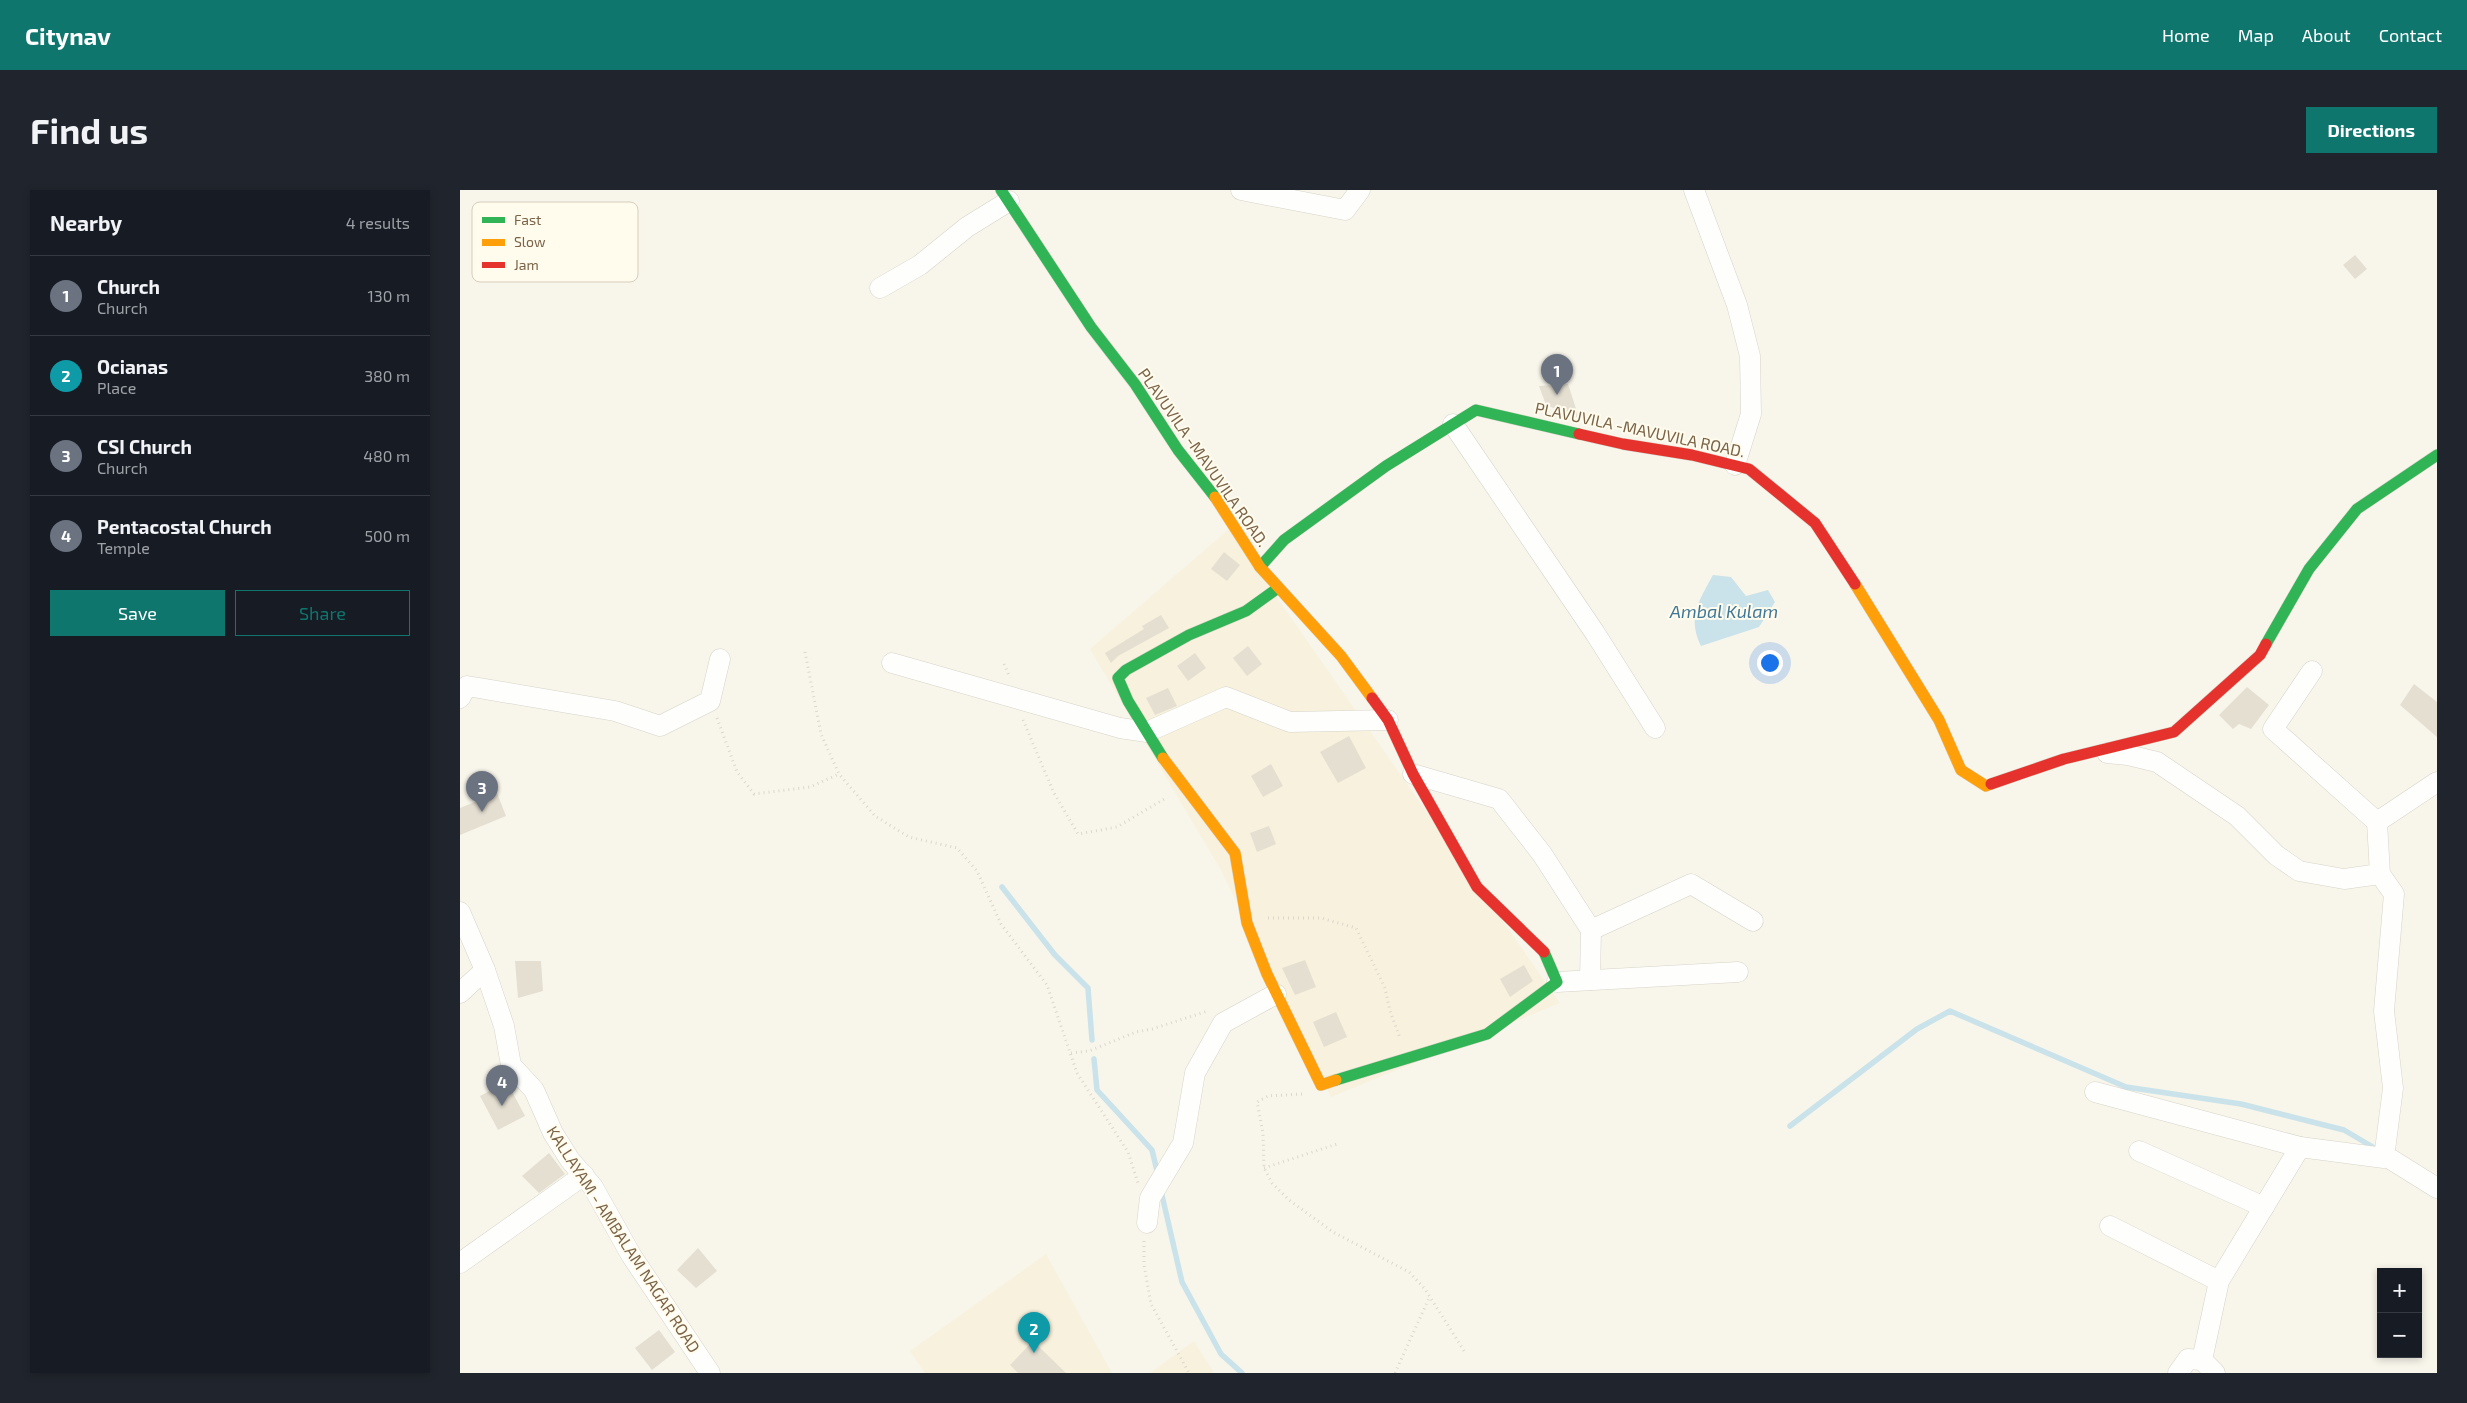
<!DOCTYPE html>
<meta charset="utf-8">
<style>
body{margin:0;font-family:"Exo 2",sans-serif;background:#20242c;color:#f1f3f6}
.controls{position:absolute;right:15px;bottom:15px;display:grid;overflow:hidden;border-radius:0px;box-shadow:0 2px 8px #0003}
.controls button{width:45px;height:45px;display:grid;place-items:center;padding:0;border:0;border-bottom:1px solid #363941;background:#171b24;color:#f1f3f6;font:25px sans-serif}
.you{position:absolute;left:1309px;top:472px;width:18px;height:18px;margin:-12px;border:4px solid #fff;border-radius:50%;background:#1a73e8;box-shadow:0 0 0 8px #1a73e833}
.badge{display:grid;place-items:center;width:32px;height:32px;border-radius:50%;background:#0f766e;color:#fff;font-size:16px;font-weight:700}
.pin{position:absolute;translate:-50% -41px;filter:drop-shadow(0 1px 2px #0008)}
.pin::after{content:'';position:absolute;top:26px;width:18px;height:15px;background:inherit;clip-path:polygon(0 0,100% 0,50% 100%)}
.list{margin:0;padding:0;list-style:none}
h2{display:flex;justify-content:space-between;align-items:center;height:65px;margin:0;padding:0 20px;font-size:21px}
h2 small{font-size:16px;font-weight:400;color:#9ea1a6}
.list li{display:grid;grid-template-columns:32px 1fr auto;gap:15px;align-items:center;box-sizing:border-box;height:80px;padding:0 20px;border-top:1px solid #363941}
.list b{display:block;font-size:19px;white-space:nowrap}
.list p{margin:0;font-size:16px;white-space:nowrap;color:#9ea1a6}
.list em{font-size:16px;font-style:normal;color:#9ea1a6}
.actions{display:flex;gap:10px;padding:15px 20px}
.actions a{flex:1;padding:11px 0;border:1px solid #0f766e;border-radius:0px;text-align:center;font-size:18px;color:#0f766e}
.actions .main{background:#0f766e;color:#fff}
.map{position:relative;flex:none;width:1977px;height:1183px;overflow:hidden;border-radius:0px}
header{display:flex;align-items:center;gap:30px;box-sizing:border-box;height:70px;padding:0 25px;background:#0f766e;color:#fff}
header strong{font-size:24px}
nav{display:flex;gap:28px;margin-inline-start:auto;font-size:18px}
.intro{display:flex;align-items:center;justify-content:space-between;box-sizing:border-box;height:120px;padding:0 30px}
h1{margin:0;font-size:35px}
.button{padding:12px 22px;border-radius:0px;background:#0f766e;color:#fff;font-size:18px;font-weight:700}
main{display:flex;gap:30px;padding:0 30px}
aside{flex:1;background:#171b24;border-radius:0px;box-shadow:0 2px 8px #0003}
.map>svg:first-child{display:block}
.residential{fill:#f7f1dd}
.water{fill:#cae2ea}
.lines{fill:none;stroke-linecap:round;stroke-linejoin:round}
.stream{stroke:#cae2ea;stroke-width:5.5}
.building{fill:#e5dfd2}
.street-casing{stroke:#d7d3c9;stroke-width:21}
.fast-casing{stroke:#d8d3c8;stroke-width:12}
.slow-casing{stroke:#d8d3c8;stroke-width:12}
.jam-casing{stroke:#d8d3c8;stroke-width:12}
.path{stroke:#dcd6cc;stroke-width:3;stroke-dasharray:1 4;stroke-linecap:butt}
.street{stroke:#fefefc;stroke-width:20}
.fast{stroke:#30b455;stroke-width:11}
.slow{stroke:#ff9f0a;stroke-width:11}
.jam{stroke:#e5322d;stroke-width:11}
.labels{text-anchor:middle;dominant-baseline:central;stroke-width:4;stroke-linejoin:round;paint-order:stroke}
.street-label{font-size:16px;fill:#7a6347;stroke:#fffbed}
.water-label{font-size:18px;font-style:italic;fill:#417897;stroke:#fffbed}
.key{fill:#fffbed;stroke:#d7cdbb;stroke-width:1}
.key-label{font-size:14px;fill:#7a6347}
</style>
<header>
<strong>Citynav</strong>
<nav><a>Home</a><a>Map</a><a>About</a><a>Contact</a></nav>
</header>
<div class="intro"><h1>Find us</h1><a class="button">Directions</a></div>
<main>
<aside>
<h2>Nearby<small>4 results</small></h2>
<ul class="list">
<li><span class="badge" style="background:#6b7280">1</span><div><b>Church</b><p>Church</p></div><em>130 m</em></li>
<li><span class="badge" style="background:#0f9aa8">2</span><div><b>Ocianas</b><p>Place</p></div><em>380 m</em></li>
<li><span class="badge" style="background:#6b7280">3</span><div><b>CSI Church</b><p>Church</p></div><em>480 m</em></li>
<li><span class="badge" style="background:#6b7280">4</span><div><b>Pentacostal Church</b><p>Temple</p></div><em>500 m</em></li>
</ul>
<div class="actions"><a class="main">Save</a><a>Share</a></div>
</aside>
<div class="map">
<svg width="1977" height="1183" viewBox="0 0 1977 1183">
<rect width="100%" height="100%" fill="#f8f6eb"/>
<g class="residential">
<polygon points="769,339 1100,813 871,907 761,680 630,459"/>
<polygon points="586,1064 652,1183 465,1183 450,1161"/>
<polygon points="734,1151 754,1183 690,1183"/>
</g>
<path class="water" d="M1253 385 1271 387 1286 406 1308 400 1315 412 1299 437 1241 456C1227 427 1239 411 1253 385Z"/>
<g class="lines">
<g class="stream">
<polyline points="542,697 595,765 628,798 632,850"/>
<polyline points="634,869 637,900 692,960 698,985"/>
<polyline points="1330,936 1457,839 1490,821 1666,897 1781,914 1884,940 1918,960"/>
<polyline points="701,1001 722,1092 761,1164 782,1183"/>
</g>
</g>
<g class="building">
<polygon points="1895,65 1907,79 1895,89 1883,75"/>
<polygon points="1108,194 1119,228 1086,215 1079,196"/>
<polygon points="764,362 780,375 767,391 751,379"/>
<polygon points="701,425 709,438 658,466 651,473 645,463 684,439 682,436"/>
<polygon points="788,456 802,474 787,486 773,468"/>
<polygon points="735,463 746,478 728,491 717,476"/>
<polygon points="1954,494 1977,512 1977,547 1940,515"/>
<polygon points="1787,497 1809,515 1791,539 1779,534 1773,539 1759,525"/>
<polygon points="708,498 717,516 695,525 686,508"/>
<polygon points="889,546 906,578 878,593 860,562"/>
<polygon points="811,574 823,596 803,607 791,586"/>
<polygon points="37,603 46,626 0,645 0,618"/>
<polygon points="809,636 816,654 797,662 790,643"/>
<polygon points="845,770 856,797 835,805 822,778"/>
<polygon points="55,771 81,771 83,801 58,808"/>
<polygon points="1064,775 1073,791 1050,807 1040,789"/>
<polygon points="876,822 887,847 864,857 853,832"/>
<polygon points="47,892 65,926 38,940 20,906"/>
<polygon points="89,963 105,984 79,1003 62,986"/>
<polygon points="238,1058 257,1081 236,1098 217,1080"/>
<polygon points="199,1140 215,1162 192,1180 175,1158"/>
<polygon points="573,1151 606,1183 558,1183 550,1175"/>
</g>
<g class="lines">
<g class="street-casing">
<g id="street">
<polyline points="781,0 885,20 900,0"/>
<polyline points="1234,0 1277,115 1290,166 1291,224 1275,275"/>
<polyline points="420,98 460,75 507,37 549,11"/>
<polyline points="993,234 1135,443 1195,538"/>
<polyline points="432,473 660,538 687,542 766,507 830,532 928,530"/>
<polyline points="1852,481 1813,539 1917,632 1977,592"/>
<polyline points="0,508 7,496 155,521 200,536 250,511 260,469"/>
<polyline points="1647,563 1668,565 1697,572 1777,626 1816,665 1839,681 1884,689 1920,684"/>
<polyline points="953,584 1039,609 1082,664 1131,740 1130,790"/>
<polyline points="0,722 25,780 44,836 51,875 74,900 93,943 110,970 133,997 171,1065 250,1183"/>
<polyline points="1131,740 1231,694 1293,731"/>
<polyline points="1097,792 1278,782"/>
<polyline points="0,803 25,780"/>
<polyline points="1635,902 1840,957"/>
<polyline points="1679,961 1804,1017"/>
<polyline points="1924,965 1977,998"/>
<polyline points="687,1033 690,1008 723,953 735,883 763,833 816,804"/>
<polyline points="1650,1036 1759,1091"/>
<polyline points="0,1073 124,985"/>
<polyline points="1718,1183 1728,1169 1742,1170"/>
<polyline points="1755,1183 1742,1170 1759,1091 1840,957 1924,968 1933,898 1924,821 1934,704 1920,684 1917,632"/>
</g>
</g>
<g class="fast-casing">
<g id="fast">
<polyline points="541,0 631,137 675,194 718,260 755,307"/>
<polyline points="800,377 824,350 926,276 1016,220 1119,244"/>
<polyline points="1806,454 1849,379 1897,319 1977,265"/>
<polyline points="703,568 668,511 658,488 666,480 729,445 786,421 818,398"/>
<polyline points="876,890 1027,844 1097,792 1084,762"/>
</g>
</g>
<g class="slow-casing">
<g id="slow">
<polyline points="755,307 800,377 881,466 912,508"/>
<polyline points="1395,394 1479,530 1501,580 1526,596 1531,594"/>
<polyline points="703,568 775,663 787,733 807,784 861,895 876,890"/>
</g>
</g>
<g class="jam-casing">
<g id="jam">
<polyline points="1119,244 1163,254 1232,265 1289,279 1355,333 1395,394"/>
<polyline points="912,508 928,530 953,584 1017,697 1084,762"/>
<polyline points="1531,594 1604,569 1714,542 1800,465 1806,454"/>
</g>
</g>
<g class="path">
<polyline points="345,462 361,544 379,584 415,626 449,647 497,658 517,681 541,734 587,795 617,883 668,962 678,993"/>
<polyline points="544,474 550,488"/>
<polyline points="257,528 277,582 294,604 350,597 379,584"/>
<polyline points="563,530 594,603 618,644 657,637 706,608"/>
<polyline points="808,728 861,728 896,738 925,798 930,821 940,848"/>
<polyline points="611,863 629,861 676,842 692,839 748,821"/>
<polyline points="842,904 808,906 797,912 803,943 804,978 812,993 829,1010 873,1042 949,1082 965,1099 1006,1164"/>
<polyline points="804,978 880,953"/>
<polyline points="684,1051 684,1075 691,1114 729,1183"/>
<polyline points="935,1183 970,1106"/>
</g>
<use href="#street" class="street"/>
<use href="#fast" class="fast"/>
<use href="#slow" class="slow"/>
<use href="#jam" class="jam"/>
</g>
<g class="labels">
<g class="street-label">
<text transform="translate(1180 239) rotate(12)">PLAVUVILA -MAVUVILA ROAD.</text>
<text transform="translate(744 267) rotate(55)">PLAVUVILA -MAVUVILA ROAD.</text>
<text transform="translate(164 1049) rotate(57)">KALLAYAM - AMBALAM NAGAR ROAD</text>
</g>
<g class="water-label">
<text x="1264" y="421">Ambal Kulam</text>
</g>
</g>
<rect x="12" y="12" width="166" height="80" rx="8" class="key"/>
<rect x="22" y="27" width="23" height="6" fill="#30b455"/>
<rect x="22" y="49" width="23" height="7" fill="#ff9f0a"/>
<rect x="22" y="72" width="23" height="6" fill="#e5322d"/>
<g class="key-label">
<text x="54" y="35">Fast</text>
<text x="54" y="57">Slow</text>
<text x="54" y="80">Jam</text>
</g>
</svg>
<div class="controls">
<button>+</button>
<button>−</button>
</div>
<div class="you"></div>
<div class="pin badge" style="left:1097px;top:205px;background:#6b7280">1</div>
<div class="pin badge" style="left:574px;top:1163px;background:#0f9aa8">2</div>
<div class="pin badge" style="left:22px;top:622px;background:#6b7280">3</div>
<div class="pin badge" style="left:42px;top:916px;background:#6b7280">4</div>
</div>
</main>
